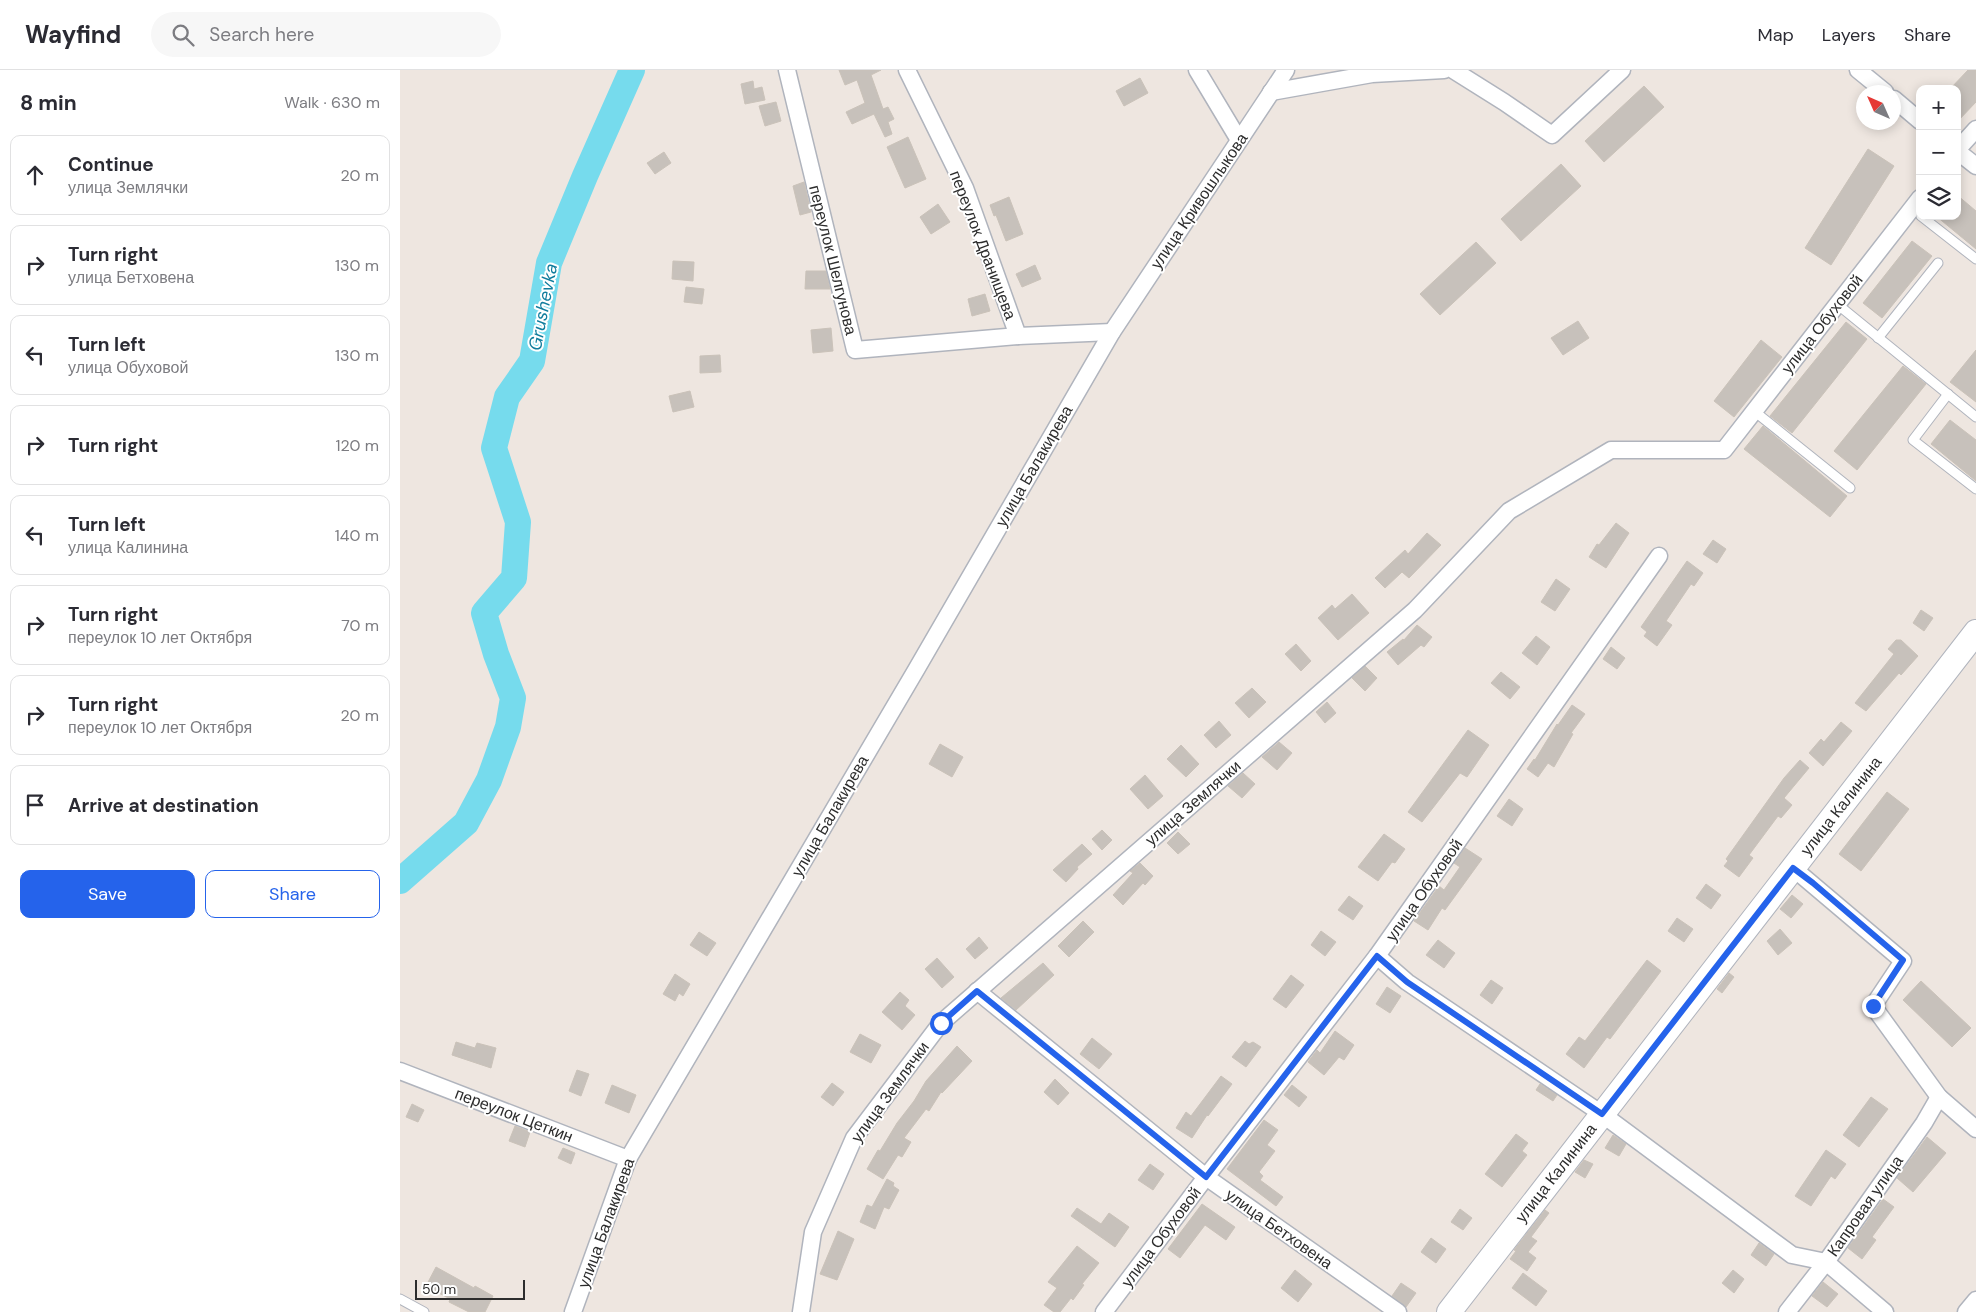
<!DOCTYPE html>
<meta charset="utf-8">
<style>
body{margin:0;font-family:"DM Sans",sans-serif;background:#f7f7f7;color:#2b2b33}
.controls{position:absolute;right:15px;top:15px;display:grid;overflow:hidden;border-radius:10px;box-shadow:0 2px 12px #0003}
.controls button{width:45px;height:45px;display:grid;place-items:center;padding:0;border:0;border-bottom:1px solid #e1e1e2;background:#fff;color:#2b2b33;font:25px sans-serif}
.compass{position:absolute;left:1456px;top:15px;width:45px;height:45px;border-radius:50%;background:#fff;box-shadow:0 2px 12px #0003;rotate:315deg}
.scale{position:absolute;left:15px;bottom:12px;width:110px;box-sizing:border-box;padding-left:5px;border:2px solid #2d2d2d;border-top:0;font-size:14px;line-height:18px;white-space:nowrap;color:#2d2d2d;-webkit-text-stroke:4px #fff;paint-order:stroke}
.stop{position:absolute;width:15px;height:15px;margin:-11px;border:4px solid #2563eb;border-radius:50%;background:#fff}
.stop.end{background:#2563eb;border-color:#fff;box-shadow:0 1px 5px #0008}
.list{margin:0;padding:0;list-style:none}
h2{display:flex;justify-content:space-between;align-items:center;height:65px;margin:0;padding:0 20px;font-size:21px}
h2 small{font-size:16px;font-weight:400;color:#7c7c81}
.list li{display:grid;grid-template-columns:32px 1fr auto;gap:15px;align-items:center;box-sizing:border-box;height:80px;margin:0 10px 10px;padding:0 10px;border:1px solid #e1e1e2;border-radius:10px}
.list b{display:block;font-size:19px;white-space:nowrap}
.list p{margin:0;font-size:16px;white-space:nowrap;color:#7c7c81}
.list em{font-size:16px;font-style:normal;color:#7c7c81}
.actions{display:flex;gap:10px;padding:15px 20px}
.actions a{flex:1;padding:11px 0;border:1px solid #2563eb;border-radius:10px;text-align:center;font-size:18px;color:#2563eb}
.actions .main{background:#2563eb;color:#fff}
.icon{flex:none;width:28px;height:28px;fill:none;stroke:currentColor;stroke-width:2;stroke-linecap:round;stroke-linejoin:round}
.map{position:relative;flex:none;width:1576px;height:1242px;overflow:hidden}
header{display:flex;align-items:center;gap:30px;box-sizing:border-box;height:70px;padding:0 25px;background:#fff;border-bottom:1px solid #e1e1e2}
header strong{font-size:24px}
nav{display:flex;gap:28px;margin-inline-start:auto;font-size:18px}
.search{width:350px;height:45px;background:#f7f7f7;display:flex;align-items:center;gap:12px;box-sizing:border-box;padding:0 18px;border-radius:28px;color:#7c7c81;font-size:19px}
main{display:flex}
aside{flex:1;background:#fff}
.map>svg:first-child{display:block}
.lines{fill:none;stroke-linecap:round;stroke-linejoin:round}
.river{stroke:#76dbed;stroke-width:26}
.building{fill:#c7c1bb;stroke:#cac2b9}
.lane-casing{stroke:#b0b4bd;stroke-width:11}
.street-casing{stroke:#b0b4bd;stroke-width:19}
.secondary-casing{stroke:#b0b4bd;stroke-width:26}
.lane{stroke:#fff;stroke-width:9}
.street{stroke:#fff;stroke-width:16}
.secondary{stroke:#fff;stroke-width:24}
.route{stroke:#2563eb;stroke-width:6}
.labels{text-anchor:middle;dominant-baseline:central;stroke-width:4;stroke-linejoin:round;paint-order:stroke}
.street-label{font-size:16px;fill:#2d2d2d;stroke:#fff}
.water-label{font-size:18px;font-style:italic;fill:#117d9d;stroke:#fff}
</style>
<header>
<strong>Wayfind</strong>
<div class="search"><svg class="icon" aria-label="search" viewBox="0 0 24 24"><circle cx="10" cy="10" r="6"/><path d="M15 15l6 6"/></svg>Search here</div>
<nav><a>Map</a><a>Layers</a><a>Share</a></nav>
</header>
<main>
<aside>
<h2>8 min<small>Walk · 630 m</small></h2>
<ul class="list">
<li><svg class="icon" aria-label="ahead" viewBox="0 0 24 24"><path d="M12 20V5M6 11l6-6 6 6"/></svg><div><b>Continue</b><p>улица Землячки</p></div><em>20 m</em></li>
<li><svg class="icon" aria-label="right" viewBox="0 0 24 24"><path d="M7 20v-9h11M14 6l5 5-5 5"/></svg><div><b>Turn right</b><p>улица Бетховена</p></div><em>130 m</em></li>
<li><svg class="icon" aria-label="left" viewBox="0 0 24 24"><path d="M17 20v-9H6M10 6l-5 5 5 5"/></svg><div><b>Turn left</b><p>улица Обуховой</p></div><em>130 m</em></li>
<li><svg class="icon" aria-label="right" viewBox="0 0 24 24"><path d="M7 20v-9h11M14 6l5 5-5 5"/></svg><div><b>Turn right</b></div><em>120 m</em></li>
<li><svg class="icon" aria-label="left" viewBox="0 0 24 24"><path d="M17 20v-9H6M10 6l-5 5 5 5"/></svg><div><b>Turn left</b><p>улица Калинина</p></div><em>140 m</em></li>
<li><svg class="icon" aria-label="right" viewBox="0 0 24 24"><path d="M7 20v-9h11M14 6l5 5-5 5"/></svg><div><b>Turn right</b><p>переулок 10 лет Октября</p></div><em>70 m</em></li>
<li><svg class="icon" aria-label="right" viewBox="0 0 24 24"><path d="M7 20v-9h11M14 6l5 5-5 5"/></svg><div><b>Turn right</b><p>переулок 10 лет Октября</p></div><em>20 m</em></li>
<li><svg class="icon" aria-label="arrive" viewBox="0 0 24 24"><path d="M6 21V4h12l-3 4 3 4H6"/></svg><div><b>Arrive at destination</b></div></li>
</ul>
<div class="actions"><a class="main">Save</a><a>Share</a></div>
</aside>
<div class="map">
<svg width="1576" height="1242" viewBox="0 0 1576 1242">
<rect width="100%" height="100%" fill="#eee6e0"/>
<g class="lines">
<polyline class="river" points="0,811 66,753 89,710 108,657 113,628 96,584 84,543 114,508 118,452 94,378 107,327 132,291 149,193 185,106 232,0"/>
</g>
<g class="building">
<polygon points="439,0 481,0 471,5 483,39 488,37 494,49 488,52 492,64 485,67 474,44 452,54 446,42 465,33 457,10 445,15"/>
<polygon points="1568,0 1576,0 1576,32 1557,52 1557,19 1550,19"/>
<polygon points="740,8 748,23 724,36 716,21"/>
<polygon points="353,11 354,19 362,17 365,30 345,34 341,14"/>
<polygon points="1244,16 1264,37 1204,92 1185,71"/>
<polygon points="376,32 381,51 365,56 359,36"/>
<polygon points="508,67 526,109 505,118 487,77"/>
<polygon points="1468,79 1494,96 1431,195 1405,178"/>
<polygon points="264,82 271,93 255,104 247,93"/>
<polygon points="1161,94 1181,116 1121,171 1101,149"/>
<polygon points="404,112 411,142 400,145 393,116"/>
<polygon points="1557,125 1576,141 1576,179 1536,146 1557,146"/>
<polygon points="609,127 623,164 606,171 596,145 594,146 590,135"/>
<polygon points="538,134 550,152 531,164 520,147"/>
<polygon points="1512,171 1532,186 1482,248 1463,233"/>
<polygon points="1076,172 1096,193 1040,245 1020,224"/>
<polygon points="273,191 294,192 293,211 272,209"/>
<polygon points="635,195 641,209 622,217 616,204"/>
<polygon points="406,201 426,201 430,219 405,219"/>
<polygon points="286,217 304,219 302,234 284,232"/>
<polygon points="585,224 590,241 572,246 568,229"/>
<polygon points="1178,251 1189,268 1163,285 1151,268"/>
<polygon points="1446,252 1467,269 1392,363 1370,346"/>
<polygon points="431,258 433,281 413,283 411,260"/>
<polygon points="1361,270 1382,287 1334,347 1314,331"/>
<polygon points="1576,280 1576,332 1550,312"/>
<polygon points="320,285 321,302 300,303 300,286"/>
<polygon points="1503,296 1526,314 1457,400 1434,381"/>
<polygon points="290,321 294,337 273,342 269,326"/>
<polygon points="1550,350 1576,370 1576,411 1531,374"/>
<polygon points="1363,356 1447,426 1430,447 1344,379"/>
<polygon points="1216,453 1229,463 1206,498 1189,487 1197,474 1199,475"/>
<polygon points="1027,463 1041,475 1009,508 1002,502 985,518 975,508 1005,480 1008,484"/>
<polygon points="1313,470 1326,479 1317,493 1303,484"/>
<polygon points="1287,491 1303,503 1294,516 1291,514 1266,551 1272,555 1257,576 1244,566 1247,562 1241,557"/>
<polygon points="1156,509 1170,519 1155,541 1141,532"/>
<polygon points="952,524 969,543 938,570 918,548 932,535 935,539"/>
<polygon points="1521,540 1533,548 1524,561 1513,553"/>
<polygon points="1017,555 1032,567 1024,577 1021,575 998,595 987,582 1003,569 1004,570"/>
<polygon points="1136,566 1150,577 1137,595 1122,583"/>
<polygon points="1496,570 1501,570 1518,586 1501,605 1499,603 1466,641 1455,633 1494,584 1488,579"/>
<polygon points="896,574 911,591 901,601 885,584"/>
<polygon points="1211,577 1225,588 1217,599 1203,589"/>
<polygon points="965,596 977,608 965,621 952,608"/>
<polygon points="1101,602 1120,617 1110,629 1091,613"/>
<polygon points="852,618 866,632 849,648 835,633"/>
<polygon points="927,632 936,643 925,653 916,642"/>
<polygon points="1172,635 1185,644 1171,663 1173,664 1154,697 1148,693 1138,707 1127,699 1134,689 1135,690 1157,654 1158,655"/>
<polygon points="819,651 831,665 816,678 804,665"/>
<polygon points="1441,652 1452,661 1423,696 1409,683 1421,669 1424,672"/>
<polygon points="1068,660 1089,675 1067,707 1060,703 1022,752 1008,742"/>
<polygon points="879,672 892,683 877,700 862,687"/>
<polygon points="540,674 563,687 552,707 529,694"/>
<polygon points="781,675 799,694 786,707 767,689"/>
<polygon points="1400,690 1409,698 1384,728 1392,735 1381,748 1378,746 1349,785 1353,788 1339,807 1324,796 1328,791 1326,789 1384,708"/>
<polygon points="843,703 855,714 842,728 828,716"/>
<polygon points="745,705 763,726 748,739 730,719"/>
<polygon points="1487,722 1509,739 1461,801 1439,784"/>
<polygon points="1109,729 1123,739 1112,756 1097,746"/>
<polygon points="702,760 712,770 702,780 692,769"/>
<polygon points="778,762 790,774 778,784 767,773"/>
<polygon points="984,764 1005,779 995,793 992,792 978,811 958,797"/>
<polygon points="682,774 692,784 677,797 678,799 666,812 653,800"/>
<polygon points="1065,778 1082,789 1045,840 1042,838 1028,860 1014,851 1039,816 1044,820 1060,797 1054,793"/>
<polygon points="740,793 753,806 745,815 743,813 723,835 713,825 733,803 730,801"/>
<polygon points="1306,814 1321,825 1311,839 1296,828"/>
<polygon points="1392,825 1403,834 1391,848 1380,839"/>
<polygon points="949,826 963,836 953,850 938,840"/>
<polygon points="1277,848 1293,859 1284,872 1268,861"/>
<polygon points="683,851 694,862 669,887 658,876"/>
<polygon points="1380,859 1392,873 1378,885 1367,871"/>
<polygon points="921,861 936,872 925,886 911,875"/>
<polygon points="299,862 316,873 307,886 290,875"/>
<polygon points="579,867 588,878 575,889 566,879"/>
<polygon points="1038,870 1055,883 1044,898 1026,885"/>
<polygon points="537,888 554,907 542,918 525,899"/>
<polygon points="1247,890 1261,901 1210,969 1207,967 1184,998 1166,984 1179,967 1185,971"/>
<polygon points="643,893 654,905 616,940 601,928"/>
<polygon points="1329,903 1334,907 1322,923 1317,919"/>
<polygon points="275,904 290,914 283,926 279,923 275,931 263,924"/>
<polygon points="891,905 904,915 886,938 873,929"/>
<polygon points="1091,910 1103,918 1092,934 1080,925"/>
<polygon points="1521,911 1571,958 1552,977 1503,930"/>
<polygon points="987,917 1001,926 990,943 976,934"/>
<polygon points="500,922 509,930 505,936 515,945 502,960 482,942"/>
<polygon points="935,961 954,975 944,990 939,987 924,1005 908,992 917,980 920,983"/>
<polygon points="460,964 481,975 471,993 450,982"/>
<polygon points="692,968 712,984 699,999 680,984"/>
<polygon points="845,971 849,974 853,972 861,977 846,997 832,987"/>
<polygon points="56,972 75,978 77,973 96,978 91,998 52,985"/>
<polygon points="557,976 572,991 542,1023 541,1022 529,1041 526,1039 504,1068 511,1072 502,1087 498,1085 483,1109 467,1099 478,1080 480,1081 497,1053 514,1031 526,1011"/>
<polygon points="177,1000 189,1004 181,1026 169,1021"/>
<polygon points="821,1006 832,1014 808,1046 807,1045 792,1068 776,1058 786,1042 791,1046"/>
<polygon points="655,1009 669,1023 658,1035 644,1022"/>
<polygon points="432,1013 444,1022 433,1036 421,1027"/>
<polygon points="1140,1014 1157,1025 1153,1031 1136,1020"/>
<polygon points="212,1015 236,1025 229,1043 205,1033"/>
<polygon points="892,1015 907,1027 899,1037 884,1025"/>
<polygon points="1471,1027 1488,1039 1459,1077 1443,1065"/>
<polygon points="12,1034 24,1040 18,1052 6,1047"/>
<polygon points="864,1050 878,1060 867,1075 875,1081 859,1102 863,1106 860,1110 883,1127 876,1136 827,1099"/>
<polygon points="115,1056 130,1062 125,1077 109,1071"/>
<polygon points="1116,1064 1128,1073 1122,1081 1127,1085 1102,1117 1085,1104"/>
<polygon points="1213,1065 1226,1074 1219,1086 1205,1078"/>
<polygon points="1527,1067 1546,1083 1513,1122 1497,1108"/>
<polygon points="163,1078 175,1083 171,1094 158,1088"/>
<polygon points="1426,1080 1446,1094 1435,1109 1431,1106 1411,1136 1395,1126"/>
<polygon points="1184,1090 1193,1094 1185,1108 1175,1102"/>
<polygon points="750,1094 764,1104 753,1120 738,1110"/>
<polygon points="487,1109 494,1113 493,1116 499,1120 489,1139 484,1137 475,1159 460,1152 467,1135 472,1137"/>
<polygon points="1483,1129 1494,1137 1472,1167 1476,1170 1462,1189 1448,1178"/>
<polygon points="802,1134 835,1157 826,1170 805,1155 780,1188 768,1179"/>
<polygon points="677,1138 701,1154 709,1143 729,1157 715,1177 671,1146"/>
<polygon points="1060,1139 1072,1148 1063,1160 1051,1152"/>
<polygon points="1145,1140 1149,1143 1131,1167 1137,1171 1128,1182 1136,1188 1127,1201 1110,1189 1116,1181 1114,1180"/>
<polygon points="438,1161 454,1169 437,1210 420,1204"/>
<polygon points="1031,1168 1046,1179 1036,1193 1021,1182"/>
<polygon points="1359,1173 1374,1184 1366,1196 1351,1185"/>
<polygon points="677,1176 699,1193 682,1214 684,1215 673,1230 671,1228 660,1242 654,1242 644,1235 657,1218 648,1212"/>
<polygon points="36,1197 74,1218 75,1216 93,1226 85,1242 69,1242 49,1232 50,1229 26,1216"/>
<polygon points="895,1200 912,1214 898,1232 881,1218"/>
<polygon points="1333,1200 1344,1209 1334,1223 1322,1213"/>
<polygon points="1123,1203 1147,1221 1136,1236 1112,1218"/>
<polygon points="1423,1212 1438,1224 1427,1237 1412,1226"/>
<polygon points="1001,1213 1016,1223 1006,1237 992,1226"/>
</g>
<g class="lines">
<g class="lane-casing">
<g id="lane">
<polyline points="1521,146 1576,189"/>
<polyline points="1437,234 1576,347"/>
<polyline points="1478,268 1538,193"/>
<polyline points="1548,324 1513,370 1576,419"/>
<polyline points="1354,341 1450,418"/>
<polyline points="0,1229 24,1242"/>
</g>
</g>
<g class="street-casing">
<g id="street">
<polyline points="387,0 455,280 618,266"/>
<polyline points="507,0 565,118 618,266 712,262"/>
<polyline points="797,0 839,70"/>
<polyline points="1053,0 1104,32 1152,65 1222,0"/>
<polyline points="1458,0 1485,22"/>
<polyline points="871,22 972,4 1044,0"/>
<polyline points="1494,29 1520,51"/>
<polyline points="1557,80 1576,59"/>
<polyline points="1557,81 1576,96"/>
<polyline points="1393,798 1503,891 1473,936 1539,1027 1576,1059"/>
<polyline points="977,886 1007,912 1202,1044 1392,1185 1426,1192 1485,1242"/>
<polyline points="577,921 806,1107 998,1242"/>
<polyline points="0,1001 228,1089"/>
<polyline points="173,1242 228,1089 516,600 712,262 886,0"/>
<polyline points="401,1242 413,1162 454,1068 541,953 1015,540 1109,441 1211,380 1324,380 1520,128"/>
<polyline points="704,1242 806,1107 977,886 1259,486"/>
<polyline points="1387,1242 1426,1192 1524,1053 1539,1027"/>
<polyline points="1566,1242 1576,1230"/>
</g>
</g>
<g class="secondary-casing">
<polyline id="secondary" points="1049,1242 1576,562"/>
</g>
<use href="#lane" class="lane"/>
<use href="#street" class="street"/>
<use href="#secondary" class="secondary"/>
</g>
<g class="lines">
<polyline class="route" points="541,953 577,921 806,1107 977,886 1007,912 1202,1044 1393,798 1413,813 1503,890 1473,936"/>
</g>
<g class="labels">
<g class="street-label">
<text transform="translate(799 131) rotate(-56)">улица Кривошлыкова</text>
<text transform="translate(583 175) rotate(69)">переулок Дранищева</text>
<text transform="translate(433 190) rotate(76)">переулок Шелгунова</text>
<text transform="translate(1422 254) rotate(-52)">улица Обуховой</text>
<text transform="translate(634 396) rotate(-60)">улица Балакирева</text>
<text transform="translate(793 733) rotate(-41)">улица Землячки</text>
<text transform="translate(1441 736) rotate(-52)">улица Калинина</text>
<text transform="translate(430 746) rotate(-60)">улица Балакирева</text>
<text transform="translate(1024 820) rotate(-55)">улица Обуховой</text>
<text transform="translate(490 1022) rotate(-54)">улица Землячки</text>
<text transform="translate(114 1045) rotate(21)">переулок Цеткин</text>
<text transform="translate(1156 1103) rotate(-52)">улица Калинина</text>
<text transform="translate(1465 1136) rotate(-55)">Капровая улица</text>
<text transform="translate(206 1153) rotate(-70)">улица Балакирева</text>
<text transform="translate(879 1159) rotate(35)">улица Бетховена</text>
<text transform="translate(761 1167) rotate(-53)">улица Обуховой</text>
</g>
<g class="water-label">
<text transform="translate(143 237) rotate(-79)">Grushevka</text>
</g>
</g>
</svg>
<div class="controls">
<button>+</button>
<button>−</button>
<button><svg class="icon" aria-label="layers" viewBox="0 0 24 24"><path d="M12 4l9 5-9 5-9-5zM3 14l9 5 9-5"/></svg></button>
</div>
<svg class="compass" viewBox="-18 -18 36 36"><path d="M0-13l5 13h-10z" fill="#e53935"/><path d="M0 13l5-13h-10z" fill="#7c7c81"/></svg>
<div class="scale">50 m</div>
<div class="stop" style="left:541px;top:953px"></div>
<div class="stop end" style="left:1473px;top:936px"></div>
</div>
</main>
